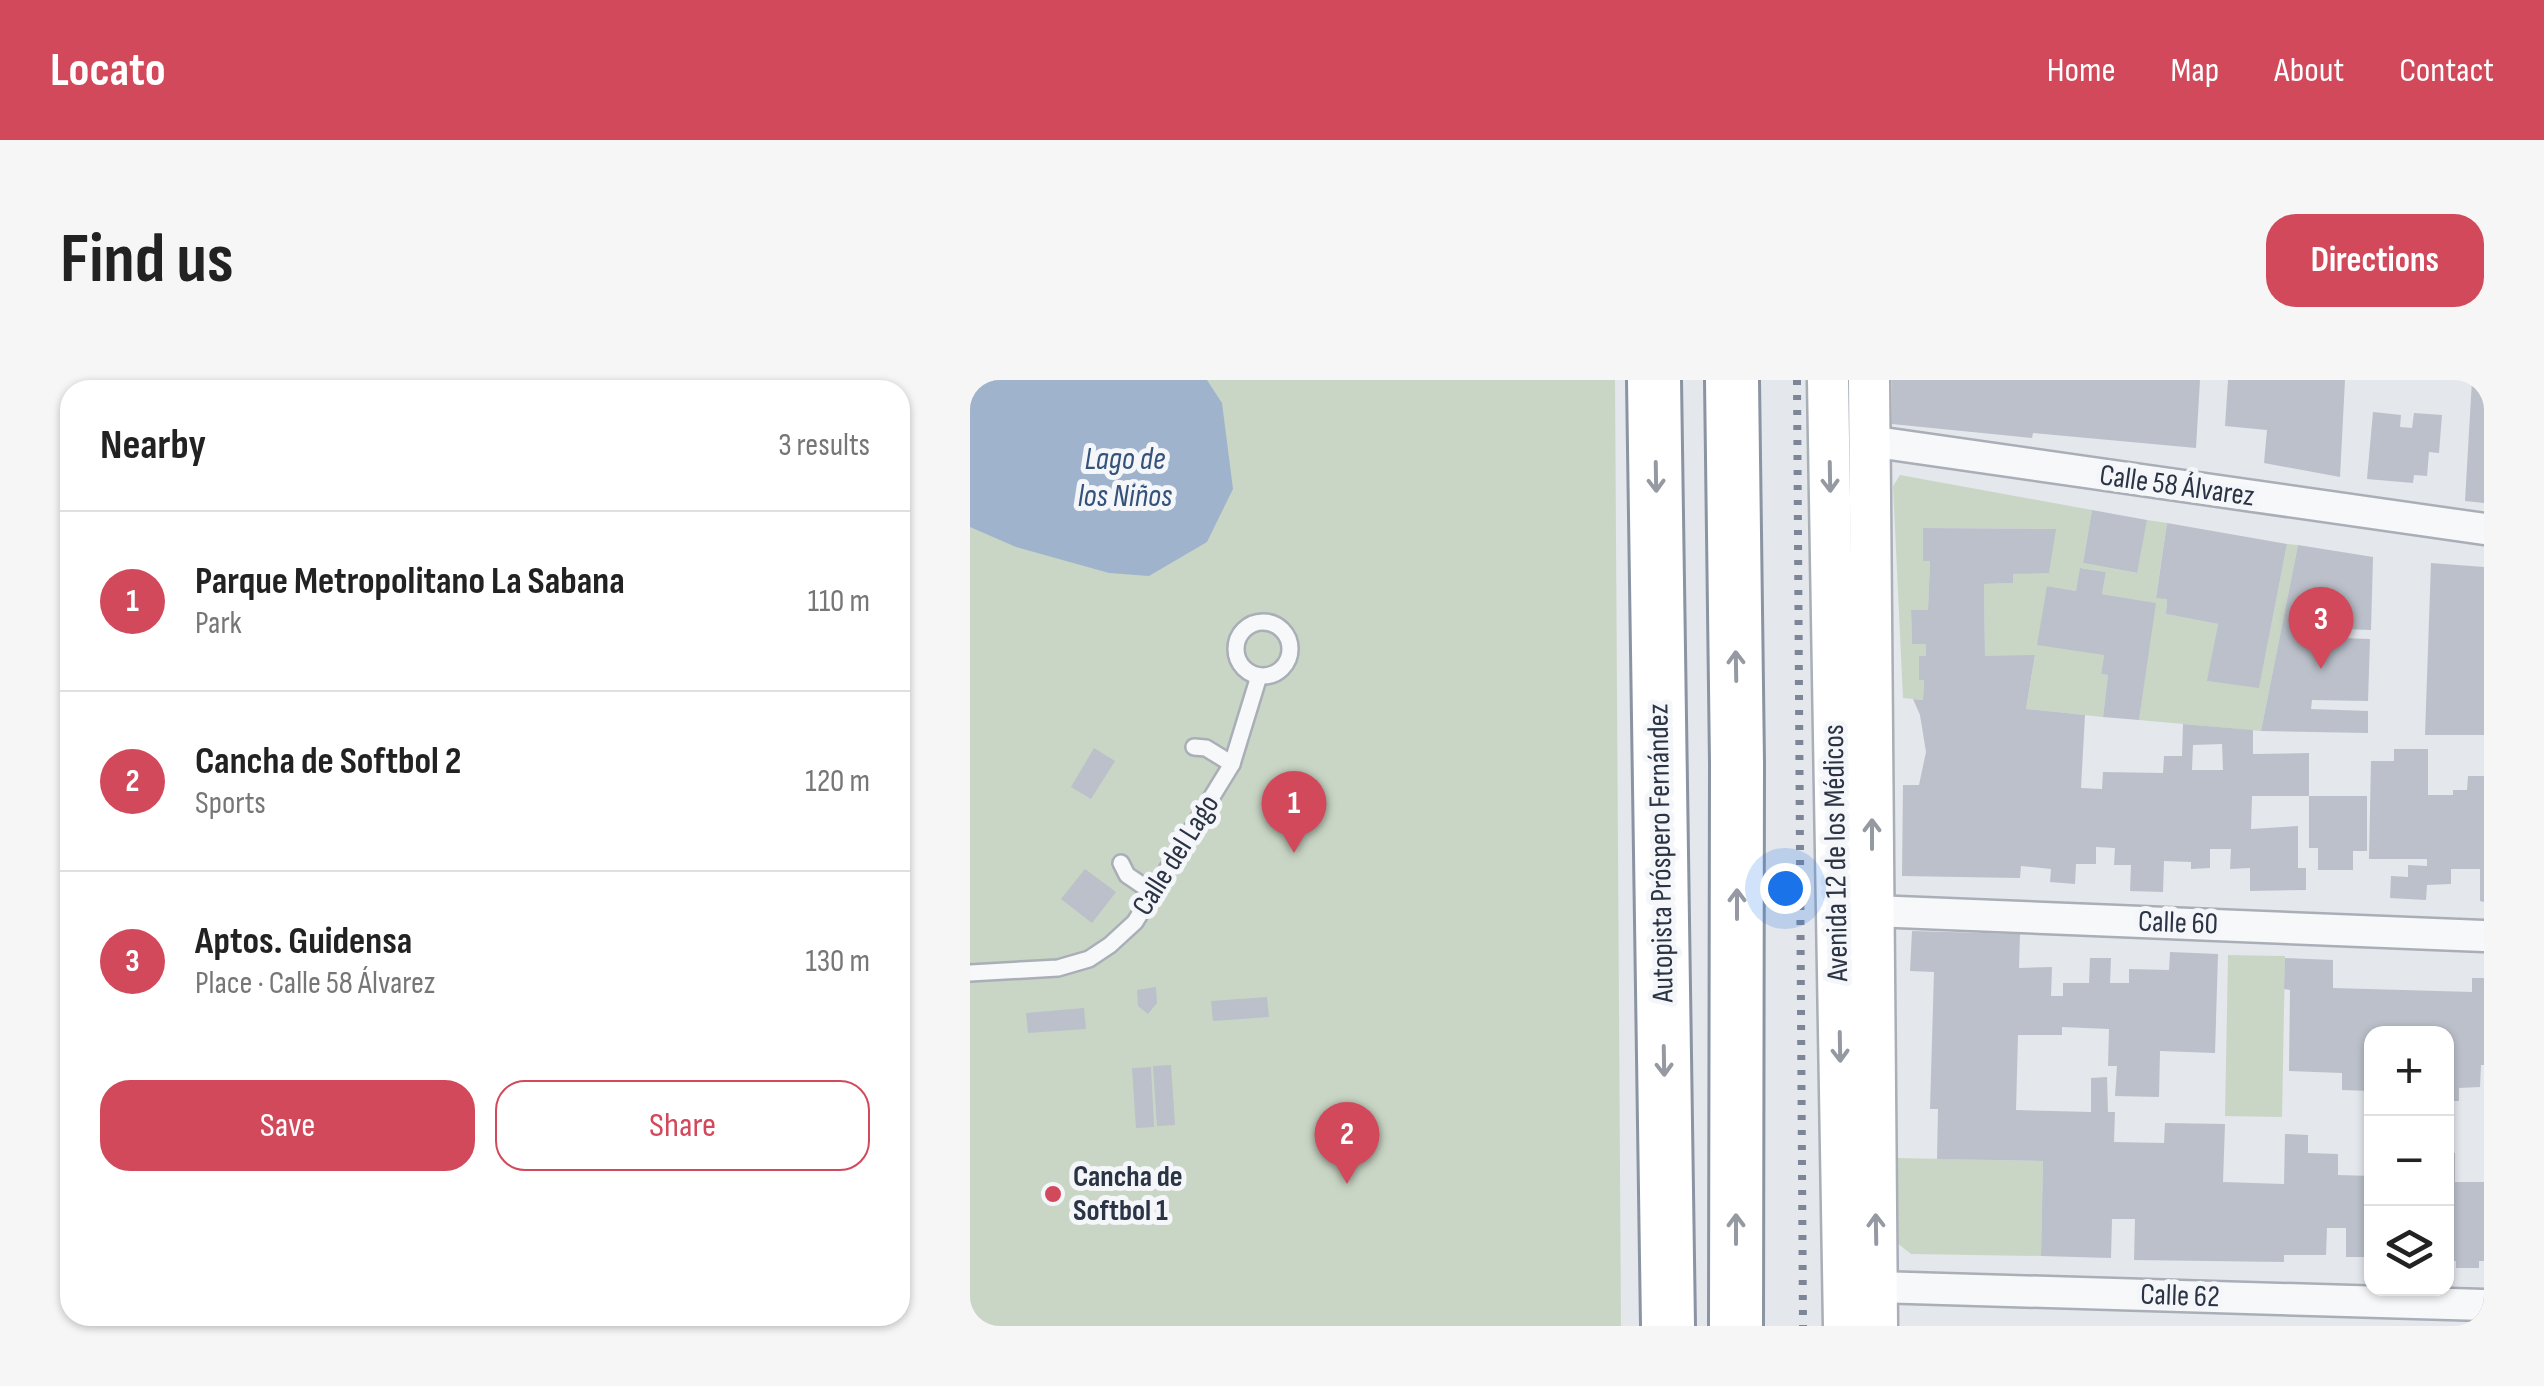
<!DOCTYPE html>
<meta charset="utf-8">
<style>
body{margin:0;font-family:"Sofia Sans Condensed",sans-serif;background:#f6f6f6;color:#222}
.controls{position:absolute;right:30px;bottom:30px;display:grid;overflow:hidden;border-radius:20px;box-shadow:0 2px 8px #0004}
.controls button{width:90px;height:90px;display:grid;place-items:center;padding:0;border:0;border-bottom:2px solid #e0e0e0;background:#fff;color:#222;font:50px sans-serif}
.you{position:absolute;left:815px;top:508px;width:35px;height:35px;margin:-25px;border:8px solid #fff;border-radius:50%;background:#1a73e8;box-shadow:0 0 0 15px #1a73e833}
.badge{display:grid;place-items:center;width:65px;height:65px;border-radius:50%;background:#d1495b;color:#fff;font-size:32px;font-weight:700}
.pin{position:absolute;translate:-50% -82px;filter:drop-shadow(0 2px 5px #0008)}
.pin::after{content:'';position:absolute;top:52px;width:35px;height:30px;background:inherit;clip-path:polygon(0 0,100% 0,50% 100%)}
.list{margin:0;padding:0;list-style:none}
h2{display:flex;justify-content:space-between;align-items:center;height:130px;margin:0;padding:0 40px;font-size:42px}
h2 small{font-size:32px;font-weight:400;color:#767676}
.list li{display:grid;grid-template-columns:65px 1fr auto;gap:30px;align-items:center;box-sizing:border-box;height:180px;padding:0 40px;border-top:2px solid #e0e0e0}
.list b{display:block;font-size:38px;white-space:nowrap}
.list p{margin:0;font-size:32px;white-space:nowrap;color:#767676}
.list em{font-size:32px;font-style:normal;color:#767676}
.actions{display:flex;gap:20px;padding:30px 40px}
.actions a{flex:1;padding:22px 0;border:2px solid #d1495b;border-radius:30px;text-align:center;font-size:35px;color:#d1495b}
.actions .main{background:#d1495b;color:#fff}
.icon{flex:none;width:55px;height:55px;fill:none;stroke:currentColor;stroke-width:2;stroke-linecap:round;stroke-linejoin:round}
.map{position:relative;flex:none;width:1514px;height:946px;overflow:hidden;border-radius:30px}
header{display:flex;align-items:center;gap:60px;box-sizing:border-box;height:140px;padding:0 50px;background:#d1495b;color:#fff}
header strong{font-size:48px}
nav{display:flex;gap:55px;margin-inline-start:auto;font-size:35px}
.intro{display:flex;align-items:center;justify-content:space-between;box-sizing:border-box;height:240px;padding:0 60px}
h1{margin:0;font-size:70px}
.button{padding:25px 45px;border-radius:30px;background:#d1495b;color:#fff;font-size:35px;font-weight:700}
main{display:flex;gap:60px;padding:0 60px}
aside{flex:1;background:#fff;border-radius:30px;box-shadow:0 2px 8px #0004}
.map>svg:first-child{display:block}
.green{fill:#c9d6c5}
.water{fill:#9fb4cc}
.building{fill:#bbc0ca;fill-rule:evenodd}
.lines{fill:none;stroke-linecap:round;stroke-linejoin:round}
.lane-casing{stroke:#a9aeb7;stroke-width:20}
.street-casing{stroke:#a9aeb7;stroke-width:35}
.secondary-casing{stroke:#a9aeb7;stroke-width:45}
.highway-casing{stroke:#8b94a3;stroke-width:58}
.lane{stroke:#f7f8fa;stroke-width:15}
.street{stroke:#f7f8fa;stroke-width:30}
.secondary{stroke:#fff;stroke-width:40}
.highway{stroke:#fff;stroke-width:52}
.rail{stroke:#7d8696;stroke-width:8;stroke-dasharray:5 10;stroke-linecap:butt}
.oneway{stroke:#959aa2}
.poi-dot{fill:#d1495b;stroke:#f4f6f9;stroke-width:4}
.labels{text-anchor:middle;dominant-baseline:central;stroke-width:10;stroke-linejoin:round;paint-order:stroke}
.street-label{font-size:30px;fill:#2b3445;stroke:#f4f6f9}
.poi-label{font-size:30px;font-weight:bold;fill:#2b3445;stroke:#f4f6f9;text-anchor:start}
.water-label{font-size:32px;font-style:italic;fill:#34527a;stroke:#f4f6f9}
</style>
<header>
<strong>Locato</strong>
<nav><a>Home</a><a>Map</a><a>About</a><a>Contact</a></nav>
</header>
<div class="intro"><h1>Find us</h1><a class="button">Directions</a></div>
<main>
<aside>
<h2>Nearby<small>3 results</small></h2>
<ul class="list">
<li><span class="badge">1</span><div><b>Parque Metropolitano La Sabana</b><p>Park</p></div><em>110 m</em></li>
<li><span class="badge">2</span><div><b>Cancha de Softbol 2</b><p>Sports</p></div><em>120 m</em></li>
<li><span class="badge">3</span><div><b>Aptos. Guidensa</b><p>Place · Calle 58 Álvarez</p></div><em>130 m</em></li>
</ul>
<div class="actions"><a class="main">Save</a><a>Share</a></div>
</aside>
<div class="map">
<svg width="1514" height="946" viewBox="0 0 1514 946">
<rect width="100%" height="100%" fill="#e4e7ec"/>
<g class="green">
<polygon points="0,0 645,0 651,946 0,946"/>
<polygon points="930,95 1122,130 1113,183 1166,193 1177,140 1197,143 1186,217 1197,219 1196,234 1248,244 1238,301 1289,307 1317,164 1328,165 1291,351 1169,340 1185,223 1132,214 1136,192 1111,188 1106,211 1077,206 1134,275 1131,294 1138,295 1133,337 1056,329 1065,276 1015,276 1014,204 1042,203 1043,194 1079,192 1085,149 953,148 953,181 960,181 958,230 941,231 942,264 956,264 956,276 949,277 949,299 954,300 953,320 933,318 923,106"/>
<polygon points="1258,575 1315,576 1312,737 1255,736"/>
<polygon points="926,778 1073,781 1071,876 941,874 926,862"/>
</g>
<polygon class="water" points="0,0 237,0 252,23 263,109 237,162 179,196 139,193 46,167 0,147"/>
<g class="building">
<polygon points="922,0 1230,0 1226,68 1063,53 1062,58 922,44"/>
<polygon points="1258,0 1375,0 1370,97 1294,83 1297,50 1255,46"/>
<polygon points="1502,0 1514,0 1514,123 1495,121"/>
<polygon points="1403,32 1431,35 1430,47 1442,48 1444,33 1472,35 1469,73 1459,72 1457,96 1444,95 1443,103 1397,99"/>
<polygon points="1122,130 1177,140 1167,193 1113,183"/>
<polygon points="1197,143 1317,164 1289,308 1237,301 1248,244 1196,234 1197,219 1186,218"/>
<path d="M953 148 1086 149 1079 193 1043 194V203L1014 204 1015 276 1065 275 1056 329 1115 335 1111 408 1132 409 1133 392 1193 393 1194 376H1212L1213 344 1283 350V374L1339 373V416H1282L1281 449 1328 446V488H1336V510L1280 511V488L1260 489 1261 469H1240V488L1221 489V482L1194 481 1193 512 1160 511 1161 485H1144L1145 468 1126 467V484H1106L1105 504 1080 502 1081 489 1051 486 1050 498 932 496 933 405H949L956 372 950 335 943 319 953 320 954 300H949V276H956V264H942L941 230H958L960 181H953ZM1252 364 1253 390H1222L1223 365Z"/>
<polygon points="1328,165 1403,177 1401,250 1343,248 1343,257 1400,259 1398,321 1342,320 1341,329 1398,331 1398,353 1291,351"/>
<polygon points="1461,183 1514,187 1514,355 1455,355"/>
<polygon points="1110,188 1136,192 1132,214 1186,223 1169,340 1133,337 1138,295 1131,294 1134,275 1067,265 1077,206 1106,211"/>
<polygon points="124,368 145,381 121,419 101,407"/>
<polygon points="1424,369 1458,369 1458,415 1483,415 1483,410 1497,410 1498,396 1514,396 1514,522 1510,521 1510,489 1481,489 1481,504 1457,505 1456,520 1420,518 1421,496 1438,497 1438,485 1457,486 1457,479 1399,479 1401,381 1424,381"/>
<polygon points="1339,416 1397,416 1397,471 1383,471 1383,490 1348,490 1348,468 1339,468"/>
<polygon points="115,489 146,512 122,543 91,519"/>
<polygon points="942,551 1050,554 1049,588 1082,587 1081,616 1093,616 1093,603 1119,603 1120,578 1141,578 1140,603 1159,603 1159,589 1199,590 1200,572 1248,574 1245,673 1190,671 1189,717 1145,716 1147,686 1138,686 1139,649 1092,647 1092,655 1048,655 1046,730 1121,732 1121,698 1137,697 1138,732 1145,732 1144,762 1194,763 1195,743 1255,744 1253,802 1314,804 1315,754 1338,755 1338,773 1368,774 1368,795 1402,796 1402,877 1376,877 1376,848 1357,848 1356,875 1314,875 1314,882 1164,880 1165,839 1142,839 1141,878 1071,876 1073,781 967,779 968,729 960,729 964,592 940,591"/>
<polygon points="1315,578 1363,580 1363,608 1502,612 1502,598 1514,598 1514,685 1511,685 1510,707 1489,708 1489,721 1476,721 1476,654 1402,654 1402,711 1372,710 1372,693 1319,691 1320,610 1314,609"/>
<polygon points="186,607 187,623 178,634 168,626 167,610"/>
<polygon points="297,617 299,637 243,641 241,621"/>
<polygon points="114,628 116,649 58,653 56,633"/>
<polygon points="201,685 205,745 187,746 183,686"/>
<polygon points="181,687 184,747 166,748 162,688"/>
<polygon points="1476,773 1485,773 1485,802 1514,802 1514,881 1509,881 1509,888 1486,888 1486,881 1476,881"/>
</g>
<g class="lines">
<g class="lane-casing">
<g id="lane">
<circle cx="293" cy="269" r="27"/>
<polyline points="224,367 236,368 262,384"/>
<polyline points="151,483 157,495 185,514"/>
<polyline points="0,593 88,588 119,579 140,565 165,542 262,384 289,296"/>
</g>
</g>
<g class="street-casing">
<g id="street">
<polyline points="899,61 1514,149"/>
<polyline points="903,531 1514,556"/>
<polyline points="907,907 1514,925"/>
</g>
</g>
<g class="secondary-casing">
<g id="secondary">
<polyline points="858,0 874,946"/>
<polyline points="899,0 907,946"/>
</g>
</g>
<g class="highway-casing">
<g id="highway">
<polyline points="684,0 698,946"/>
<polyline points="762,0 767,383 766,946"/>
</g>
</g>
<use href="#lane" class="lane"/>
<use href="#street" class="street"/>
<use href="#secondary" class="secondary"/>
<use href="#highway" class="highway"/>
<polyline class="rail" points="827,0 833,946"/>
</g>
<defs><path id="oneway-shaft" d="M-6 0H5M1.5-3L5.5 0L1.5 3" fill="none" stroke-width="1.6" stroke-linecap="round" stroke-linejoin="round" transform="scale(2.5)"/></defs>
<g class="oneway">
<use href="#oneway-shaft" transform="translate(686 97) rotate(89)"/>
<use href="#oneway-shaft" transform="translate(860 97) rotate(89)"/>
<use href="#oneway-shaft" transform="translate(766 286) rotate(-91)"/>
<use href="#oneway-shaft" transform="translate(902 454) rotate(-90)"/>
<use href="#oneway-shaft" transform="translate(767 524) rotate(-90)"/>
<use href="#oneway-shaft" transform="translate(870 667) rotate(89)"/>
<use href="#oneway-shaft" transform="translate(694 681) rotate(89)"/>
<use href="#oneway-shaft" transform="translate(766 849) rotate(-90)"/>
<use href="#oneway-shaft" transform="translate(906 849) rotate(-91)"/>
</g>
<circle class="poi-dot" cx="83" cy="814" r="10"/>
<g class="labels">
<g class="street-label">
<text transform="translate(1207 106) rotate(8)">Calle 58 Álvarez</text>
<text transform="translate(691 473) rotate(-91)">Autopista Próspero Fernández</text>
<text transform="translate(866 473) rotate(-91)">Avenida 12 de los Médicos</text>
<text transform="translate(206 475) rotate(-58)">Calle del Lago</text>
<text transform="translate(1208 543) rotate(2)">Calle 60</text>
<text transform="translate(1210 916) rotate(2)">Calle 62</text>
</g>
<g class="poi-label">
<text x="103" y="797">Cancha de<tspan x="103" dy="34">Softbol 1</tspan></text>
</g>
<g class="water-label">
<text x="155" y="79">Lago de<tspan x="155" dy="37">los Niños</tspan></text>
</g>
</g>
</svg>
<div class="controls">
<button>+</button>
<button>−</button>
<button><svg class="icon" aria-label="layers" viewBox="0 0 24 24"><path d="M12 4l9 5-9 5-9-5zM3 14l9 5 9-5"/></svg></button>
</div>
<div class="you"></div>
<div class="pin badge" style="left:324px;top:473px">1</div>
<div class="pin badge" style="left:377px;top:804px">2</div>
<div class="pin badge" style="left:1351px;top:289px">3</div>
</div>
</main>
